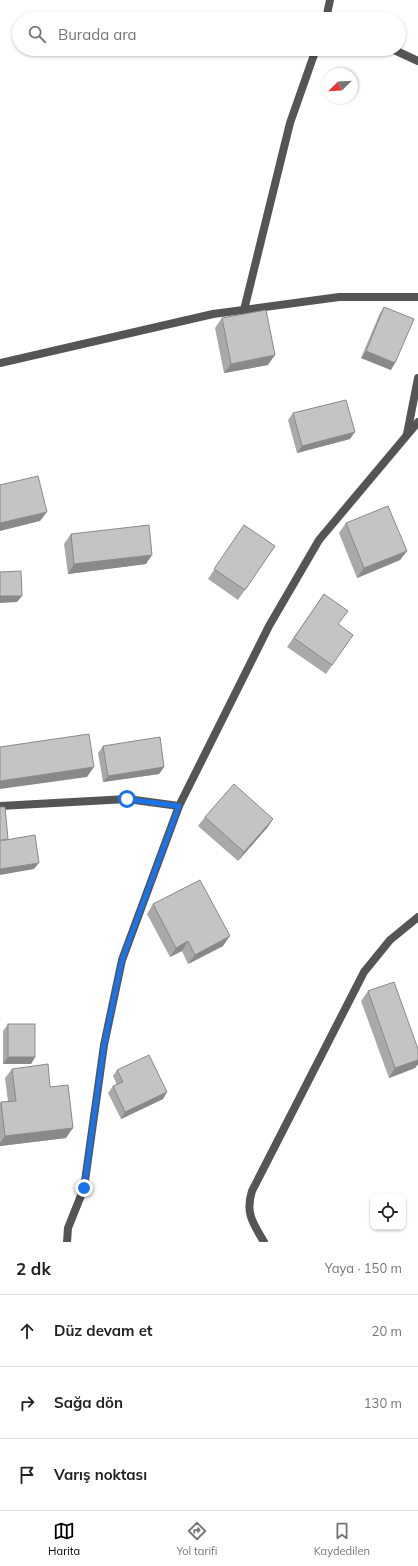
<!DOCTYPE html>
<html lang="tr">
<meta charset="utf-8">
<style>
body{margin:0;font-family:Mulish,sans-serif;background:#f2f2f2;color:#222}
.controls{position:absolute;right:12px;bottom:12px;display:grid;overflow:hidden;border-radius:8px;box-shadow:0 1px 3px #0004}
.controls button{width:36px;height:36px;display:grid;place-items:center;padding:0;border:0;border-bottom:1px solid #e0e0e0;background:#fff;color:#222;font:20px sans-serif}
.compass{position:absolute;left:322px;top:68px;width:36px;height:36px;border-radius:50%;background:#fff;box-shadow:0 1px 3px #0004;rotate:246deg}
.stop{position:absolute;width:12px;height:12px;margin:-9px;border:3px solid #1a73e8;border-radius:50%;background:#fff}
.stop.end{background:#1a73e8;border-color:#fff;box-shadow:0 1px 4px #0008}
.list{margin:0;padding:0;list-style:none}
h2{display:flex;justify-content:space-between;align-items:center;height:52px;margin:0;padding:0 16px;font-size:17px}
h2 small{font-size:13px;font-weight:400;color:#767676}
.list li{display:grid;grid-template-columns:26px 1fr auto;gap:12px;align-items:center;box-sizing:border-box;height:72px;padding:0 16px;border-top:1px solid #e0e0e0}
.list b{display:block;font-size:15px;white-space:nowrap}
.list em{font-size:13px;font-style:normal;color:#767676}
.icon{flex:none;width:22px;height:22px;fill:none;stroke:currentColor;stroke-width:2;stroke-linecap:round;stroke-linejoin:round}
.map{position:relative;flex:none;width:418px;height:1242px;overflow:hidden}
.search{position:absolute;background:#fff;box-shadow:0 1px 3px #0004;left:12px;right:12px;top:12px;height:44px;display:flex;align-items:center;gap:10px;box-sizing:border-box;padding:0 14px;border-radius:22px;color:#767676;font-size:15px}
.sheet{height:268px;background:#fff}
nav{display:flex;justify-content:space-around;align-items:center;box-sizing:border-box;height:56px;border-top:1px solid #e0e0e0;background:#fff;font-size:11px;color:#767676}
nav a{display:grid;justify-items:center;gap:2px}
nav .on{color:#000}
.map>svg:first-child{display:block}
.lines{fill:none;stroke-linecap:round;stroke-linejoin:round}
.minor{stroke:#555;stroke-width:8}
.wall{fill:#a9a9a9}
.shaded-wall{fill:#898989}
.building{fill:#c4c4c4;stroke:#898989}
.route{stroke:#1a73e8;stroke-width:5}
</style>
<div class="map">
<svg width="418" height="1242" viewBox="0 0 418 1242">
<rect width="100%" height="100%" fill="#fff"/>
<g class="lines">
<g class="minor">
<polyline points="326,19 330,0"/>
<polyline points="392,49 418,61"/>
<polyline points="244,310 290,123 316,49"/>
<polyline points="0,363 213,314 339,297 418,297"/>
<polyline points="407,434 418,378"/>
<polyline points="0,806 127,799 179,806"/>
<polyline points="67,1242 68,1228 84,1188 104,1045 122,960 179,806 269,626 319,540 418,422"/>
<path d="M264 1242C253 1223 245 1213 252 1191L364 972 390 940 418 917"/>
</g>
</g>
<g class="wall">
<polygon points="384,307 391,370 361,358 380,313"/>
<polygon points="222,318 268,365 224,373 215,328"/>
<polygon points="293,413 350,439 297,453 288,420"/>
<polygon points="346,523 407,551 400,560 357,578 339,533"/>
<polygon points="244,525 275,546 238,600 208,579"/>
<polygon points="71,534 146,564 68,574 64,544"/>
<polygon points="324,594 338,624 353,635 326,674 287,647"/>
<polygon points="103,746 164,767 159,774 103,782 98,753"/>
<polygon points="205,817 273,819 267,828 238,861 198,826"/>
<polygon points="153,904 223,946 188,964 182,951 170,957 147,914"/>
<polygon points="368,991 418,1049 418,1064 415,1068 389,1078 361,1001"/>
<polygon points="8,1024 35,1057 31,1064 3,1064 3,1031"/>
<polygon points="12,1069 50,1087 66,1138 0,1146 0,1103 1,1102 8,1102 5,1078"/>
<polygon points="117,1070 167,1092 163,1099 121,1119 108,1093 113,1086 117,1085 113,1076"/>
</g>
<g class="shaded-wall">
<polygon points="366,351 395,363 391,370 361,358"/>
<polygon points="275,355 268,365 224,373 231,364"/>
<polygon points="355,432 350,439 297,453 302,446"/>
<polygon points="47,512 40,521 0,531 0,523"/>
<polygon points="407,551 400,560 357,578 364,568"/>
<polygon points="152,555 146,564 68,574 74,564"/>
<polygon points="0,596 22,596 17,602 0,603"/>
<polygon points="94,767 87,777 0,789 0,781"/>
<polygon points="164,767 159,774 103,782 108,776"/>
<polygon points="273,819 267,828 238,861 244,852"/>
<polygon points="39,863 34,869 0,875 0,869"/>
<polygon points="230,936 223,946 188,964 195,955"/>
<polygon points="188,941 182,951 170,957 176,948"/>
<polygon points="8,1057 35,1057 31,1064 3,1064"/>
<polygon points="418,1060 418,1064 415,1068 389,1078 395,1068"/>
<polygon points="167,1092 163,1099 121,1119 125,1112"/>
<polygon points="73,1128 66,1138 0,1146 0,1143 5,1136"/>
</g>
<g class="building">
<polygon points="384,307 414,319 395,363 366,351"/>
<polygon points="266,310 275,355 231,364 222,318"/>
<polygon points="346,400 355,432 302,446 293,413"/>
<polygon points="38,476 47,512 0,523 0,485"/>
<polygon points="388,506 407,551 364,568 346,523"/>
<polygon points="149,525 152,555 74,564 71,534"/>
<polygon points="244,525 275,546 245,590 214,569"/>
<polygon points="21,571 22,596 0,596 0,572"/>
<polygon points="324,594 348,611 338,624 353,635 332,665 294,638"/>
<polygon points="89,734 94,767 0,781 0,747"/>
<polygon points="160,737 164,767 108,776 103,746"/>
<polygon points="234,784 273,819 244,852 205,817"/>
<polygon points="0,807 5,807 8,839 0,840"/>
<polygon points="35,835 39,863 0,869 0,841"/>
<polygon points="200,880 230,936 195,955 188,941 176,948 153,904"/>
<polygon points="394,982 418,1049 418,1060 395,1068 368,991"/>
<rect x="8" y="1024" width="27" height="33"/>
<polygon points="149,1055 167,1092 125,1112 113,1086 123,1082 117,1070"/>
<polygon points="48,1064 50,1087 68,1085 73,1128 5,1136 1,1102 16,1101 12,1069"/>
</g>
<g class="lines">
<polyline class="route" points="84,1188 104,1045 122,960 179,806 127,799"/>
</g>
</svg>
<div class="controls">
<button><svg class="icon" aria-label="locate" viewBox="0 0 24 24"><circle cx="12" cy="12" r="6"/><path d="M12 2v4M12 18v4M2 12h4M18 12h4"/></svg></button>
</div>
<svg class="compass" viewBox="-18 -18 36 36"><path d="M0-13l5 13h-10z" fill="#e53935"/><path d="M0 13l5-13h-10z" fill="#767676"/></svg>
<div class="stop" style="left:127px;top:799px"></div>
<div class="stop end" style="left:84px;top:1188px"></div>
<div class="search"><svg class="icon" aria-label="search" viewBox="0 0 24 24"><circle cx="10" cy="10" r="6"/><path d="M15 15l6 6"/></svg>Burada ara</div>
</div>
<section class="sheet">
<h2>2 dk<small>Yaya · 150 m</small></h2>
<ul class="list">
<li><svg class="icon" aria-label="ahead" viewBox="0 0 24 24"><path d="M12 20V5M6 11l6-6 6 6"/></svg><div><b>Düz devam et</b></div><em>20 m</em></li>
<li><svg class="icon" aria-label="right" viewBox="0 0 24 24"><path d="M7 20v-9h11M14 6l5 5-5 5"/></svg><div><b>Sağa dön</b></div><em>130 m</em></li>
<li><svg class="icon" aria-label="arrive" viewBox="0 0 24 24"><path d="M6 21V4h12l-3 4 3 4H6"/></svg><div><b>Varış noktası</b></div></li>
</ul>
</section>
<nav>
<a class="on"><svg class="icon" aria-label="map" viewBox="0 0 24 24"><path d="M3 6l6-2 6 2 6-2v14l-6 2-6-2-6 2zM9 4v14M15 6v14"/></svg>Harita</a>
<a><svg class="icon" aria-label="directions" viewBox="0 0 24 24"><path d="M12 3l9 9-9 9-9-9zM9 14v-3h6M13 9l2 2-2 2"/></svg>Yol tarifi</a>
<a><svg class="icon" aria-label="saved" viewBox="0 0 24 24"><path d="M7 4h10v16l-5-4-5 4z"/></svg>Kaydedilen</a>
</nav>
